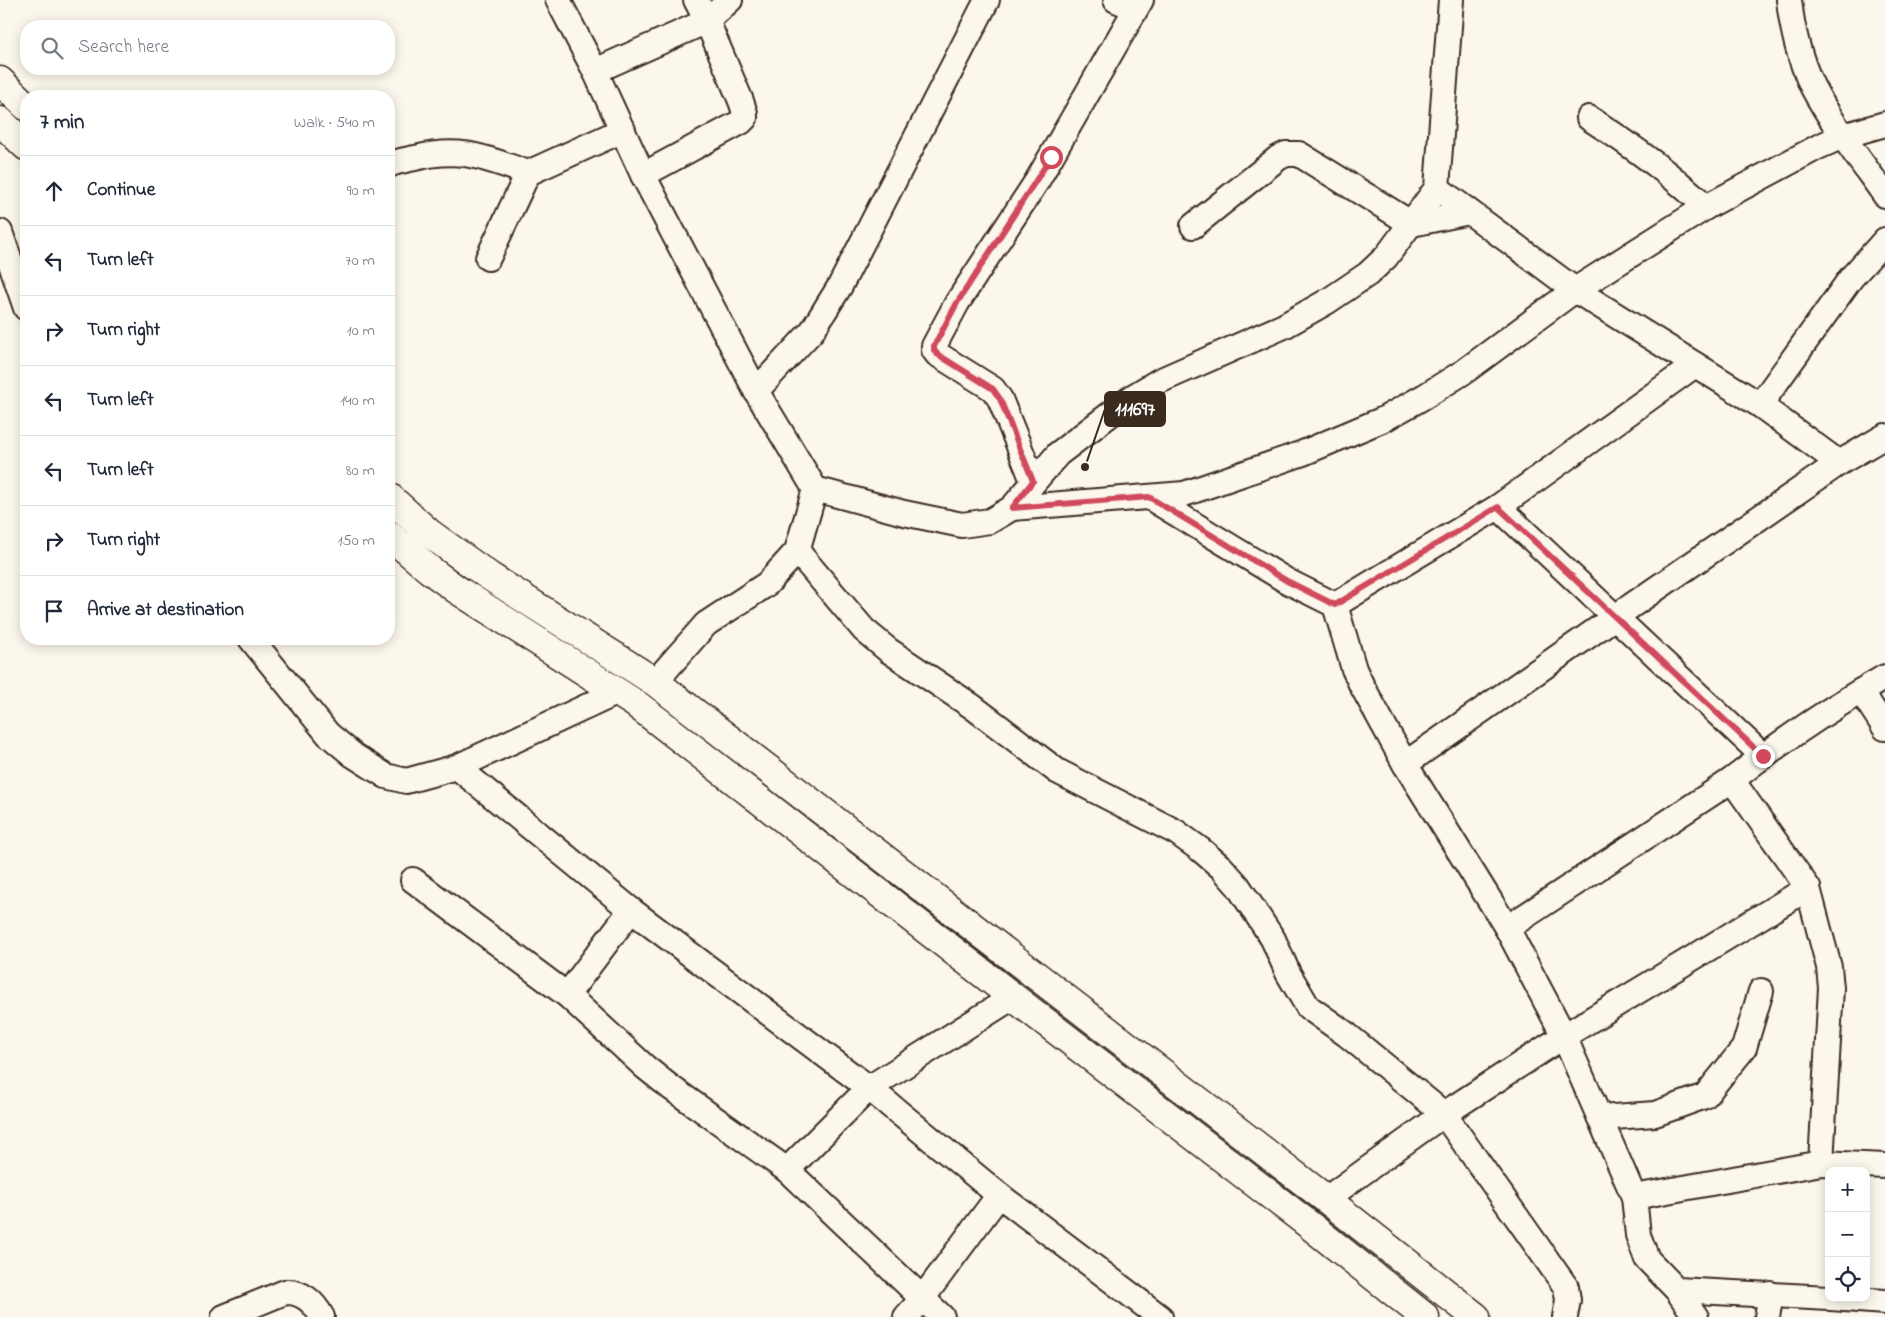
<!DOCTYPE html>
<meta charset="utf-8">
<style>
body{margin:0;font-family:"Indie Flower",sans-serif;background:#f6f6f7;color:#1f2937}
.controls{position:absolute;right:15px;bottom:15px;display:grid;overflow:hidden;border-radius:10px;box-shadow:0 2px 12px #0003}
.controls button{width:45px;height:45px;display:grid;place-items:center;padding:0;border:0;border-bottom:1px solid #e0e1e3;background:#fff;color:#1f2937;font:25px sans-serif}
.stop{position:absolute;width:15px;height:15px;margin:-11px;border:4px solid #d1495b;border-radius:50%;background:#fff}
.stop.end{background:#d1495b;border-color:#fff;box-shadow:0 1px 5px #0008}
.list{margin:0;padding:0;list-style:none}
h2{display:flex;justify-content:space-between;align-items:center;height:65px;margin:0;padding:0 20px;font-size:21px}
h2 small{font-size:16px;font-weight:400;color:#747a83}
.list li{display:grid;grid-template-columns:32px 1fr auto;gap:15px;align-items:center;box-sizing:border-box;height:70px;padding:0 20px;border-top:1px solid #e0e1e3}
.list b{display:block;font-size:19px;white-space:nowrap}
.list em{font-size:16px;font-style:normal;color:#747a83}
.icon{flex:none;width:28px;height:28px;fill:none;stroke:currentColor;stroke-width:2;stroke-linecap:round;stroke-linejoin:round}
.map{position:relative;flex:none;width:1885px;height:1317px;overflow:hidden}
.search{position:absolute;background:#fff;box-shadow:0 2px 12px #0003;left:20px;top:20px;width:375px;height:55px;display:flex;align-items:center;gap:12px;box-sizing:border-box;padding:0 18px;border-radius:20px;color:#747a83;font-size:19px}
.panel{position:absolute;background:#fff;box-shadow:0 2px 12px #0003;left:20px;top:90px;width:375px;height:555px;border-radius:20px}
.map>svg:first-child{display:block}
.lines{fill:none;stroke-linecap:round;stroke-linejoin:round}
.minor-casing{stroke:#3b2a1e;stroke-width:28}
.major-casing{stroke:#3b2a1e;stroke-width:31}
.minor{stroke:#fbf7ec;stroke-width:24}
.major{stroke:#fbf7ec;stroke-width:28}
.route{stroke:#d1495b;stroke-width:6}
.leader{fill:none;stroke:#3b2a1e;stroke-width:2}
.callout-dot{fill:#3b2a1e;stroke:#fbf7ec;stroke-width:2}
.callout{fill:#3b2a1e;stroke:#3b2a1e;stroke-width:2}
.callout-label{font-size:19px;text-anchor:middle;font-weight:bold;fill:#fff}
</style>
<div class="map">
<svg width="1885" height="1317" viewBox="0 0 1885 1317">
<rect width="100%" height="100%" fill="#fbf7ec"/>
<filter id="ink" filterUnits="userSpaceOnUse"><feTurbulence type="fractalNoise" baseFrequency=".02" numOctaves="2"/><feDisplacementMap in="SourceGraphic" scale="10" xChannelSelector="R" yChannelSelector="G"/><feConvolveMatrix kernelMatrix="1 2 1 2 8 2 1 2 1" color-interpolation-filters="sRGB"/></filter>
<g filter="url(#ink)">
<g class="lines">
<g class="minor-casing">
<g id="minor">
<polyline points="558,0 595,71 643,175 756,391 815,489 904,513 962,525 990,521 1012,508 1058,454 1134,396 1159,381 1284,326 1328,301 1368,274 1386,257 1437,188 1451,0"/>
<polyline points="1116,0 1136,8"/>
<path d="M1789 0C1792 28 1800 60 1812 86 1832 124 1860 160 1885 195"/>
<polyline points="595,71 707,21 730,0"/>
<path d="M1589 118C1631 145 1670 173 1706 207"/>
<path d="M389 165C397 161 406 160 415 158 461 146 485 158 528 173L623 130"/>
<polyline points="643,175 741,122 745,118 745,113 741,101 707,21 696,0"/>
<polyline points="1437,188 1575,290 1760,405 1839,463"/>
<polyline points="1193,226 1278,158 1286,154 1299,154 1412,224 1469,212"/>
<polyline points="0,232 26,308"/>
<polyline points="488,258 528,173"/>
<polyline points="756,391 812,331 840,286 987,0"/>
<polyline points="1760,405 1851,278 1885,240"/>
<polyline points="1033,481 1000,399 993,389 937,354 934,350 934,346 957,303 1037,181 1141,0"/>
<polyline points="1149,497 1287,581 1335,605 1354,669 1361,684 1405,764 1507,928 1564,1036 1634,1197 1638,1235 1647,1259 1677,1290 1696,1317"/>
<polyline points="1498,507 1763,756"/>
<polyline points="1012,508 1184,494 1303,453 1384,419 1425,396 1465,371 1575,290 1706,207 1818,147 1843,136 1885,124"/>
<polyline points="797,551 864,630 888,650 973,707 1057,771 1176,832 1201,850 1222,868 1238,886 1273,939 1288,973 1308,1007 1346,1034 1444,1114 1566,1287 1568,1300 1565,1317"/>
<polyline points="1335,605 1498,507 1695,365"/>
<polyline points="251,639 328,734 353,755 386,776 406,781 457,767 618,692"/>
<polyline points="655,682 706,624 767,584 797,551 815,489"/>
<polyline points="1861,691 1885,728"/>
<polyline points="1405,764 1615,617 1839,463 1885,436"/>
<polyline points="457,767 631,910 869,1088 999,1195 1160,1317"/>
<polyline points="1732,780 1808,888 1829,967 1831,988 1821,1163"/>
<polyline points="413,880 567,995 645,1067 670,1087 787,1170 942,1317"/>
<path d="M1507 928 1732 780C1780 742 1832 707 1885 677"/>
<polyline points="567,995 631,910"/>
<polyline points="1600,1118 1655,1114 1705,1096 1744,1048 1761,991"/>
<polyline points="787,1170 869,1088 1013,997"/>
<polyline points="1634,1197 1821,1163 1885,1166"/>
<polyline points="1326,1199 1444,1114 1564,1036 1808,888"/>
<polyline points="1677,1290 1829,1298"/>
<polyline points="1831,1298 1885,1302"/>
<path d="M224 1317 285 1292C302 1291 314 1302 322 1317"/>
<polyline points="906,1317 922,1299 999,1195"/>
<polyline points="1767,1317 1771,1294"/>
</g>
</g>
<g class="major-casing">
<g id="major">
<polyline points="0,81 26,106"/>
<polyline points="0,121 26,146"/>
<polyline points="389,497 429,533 489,576 655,682 1326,1199 1476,1317"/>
<polyline points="389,535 430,570 456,589 636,704 1013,997 1303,1220 1425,1317"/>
</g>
</g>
<use href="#minor" class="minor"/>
<use href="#major" class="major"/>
</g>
</g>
<g class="lines" filter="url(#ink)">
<polyline class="route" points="1051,157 957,303 934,346 934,350 937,354 993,389 1000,399 1033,481 1012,508 1149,497 1287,581 1335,605 1498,507 1763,756"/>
</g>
<path class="leader" d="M1085 467L1105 409"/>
<circle class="callout-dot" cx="1085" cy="467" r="5"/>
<rect class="callout" x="1105" y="392" width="60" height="34" rx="5"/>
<g class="callout-label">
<text x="1135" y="415">111697</text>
</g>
</svg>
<div class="controls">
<button>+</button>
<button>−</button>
<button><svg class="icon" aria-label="locate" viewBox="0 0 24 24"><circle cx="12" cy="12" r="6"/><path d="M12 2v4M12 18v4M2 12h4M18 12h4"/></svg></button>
</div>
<div class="stop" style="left:1051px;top:157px"></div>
<div class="stop end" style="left:1763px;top:756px"></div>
<div class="search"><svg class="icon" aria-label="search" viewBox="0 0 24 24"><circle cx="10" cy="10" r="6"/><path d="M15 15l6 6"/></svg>Search here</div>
<section class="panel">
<h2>7 min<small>Walk · 540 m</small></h2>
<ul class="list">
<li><svg class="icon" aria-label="ahead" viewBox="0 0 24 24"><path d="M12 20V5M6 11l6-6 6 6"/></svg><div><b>Continue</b></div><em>90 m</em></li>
<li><svg class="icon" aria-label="left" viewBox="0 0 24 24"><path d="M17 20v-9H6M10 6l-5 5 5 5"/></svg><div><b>Turn left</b></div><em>70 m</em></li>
<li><svg class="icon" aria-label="right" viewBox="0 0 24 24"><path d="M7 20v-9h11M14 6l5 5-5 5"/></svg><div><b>Turn right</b></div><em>10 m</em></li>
<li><svg class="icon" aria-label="left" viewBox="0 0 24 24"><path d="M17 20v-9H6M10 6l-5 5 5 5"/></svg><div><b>Turn left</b></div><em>140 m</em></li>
<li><svg class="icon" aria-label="left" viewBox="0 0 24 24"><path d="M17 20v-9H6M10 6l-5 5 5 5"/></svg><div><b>Turn left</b></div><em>80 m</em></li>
<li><svg class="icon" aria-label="right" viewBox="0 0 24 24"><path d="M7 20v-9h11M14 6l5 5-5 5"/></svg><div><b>Turn right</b></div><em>150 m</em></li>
<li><svg class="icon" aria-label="arrive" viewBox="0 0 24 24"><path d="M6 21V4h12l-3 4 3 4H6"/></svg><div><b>Arrive at destination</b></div></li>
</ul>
</section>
</div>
